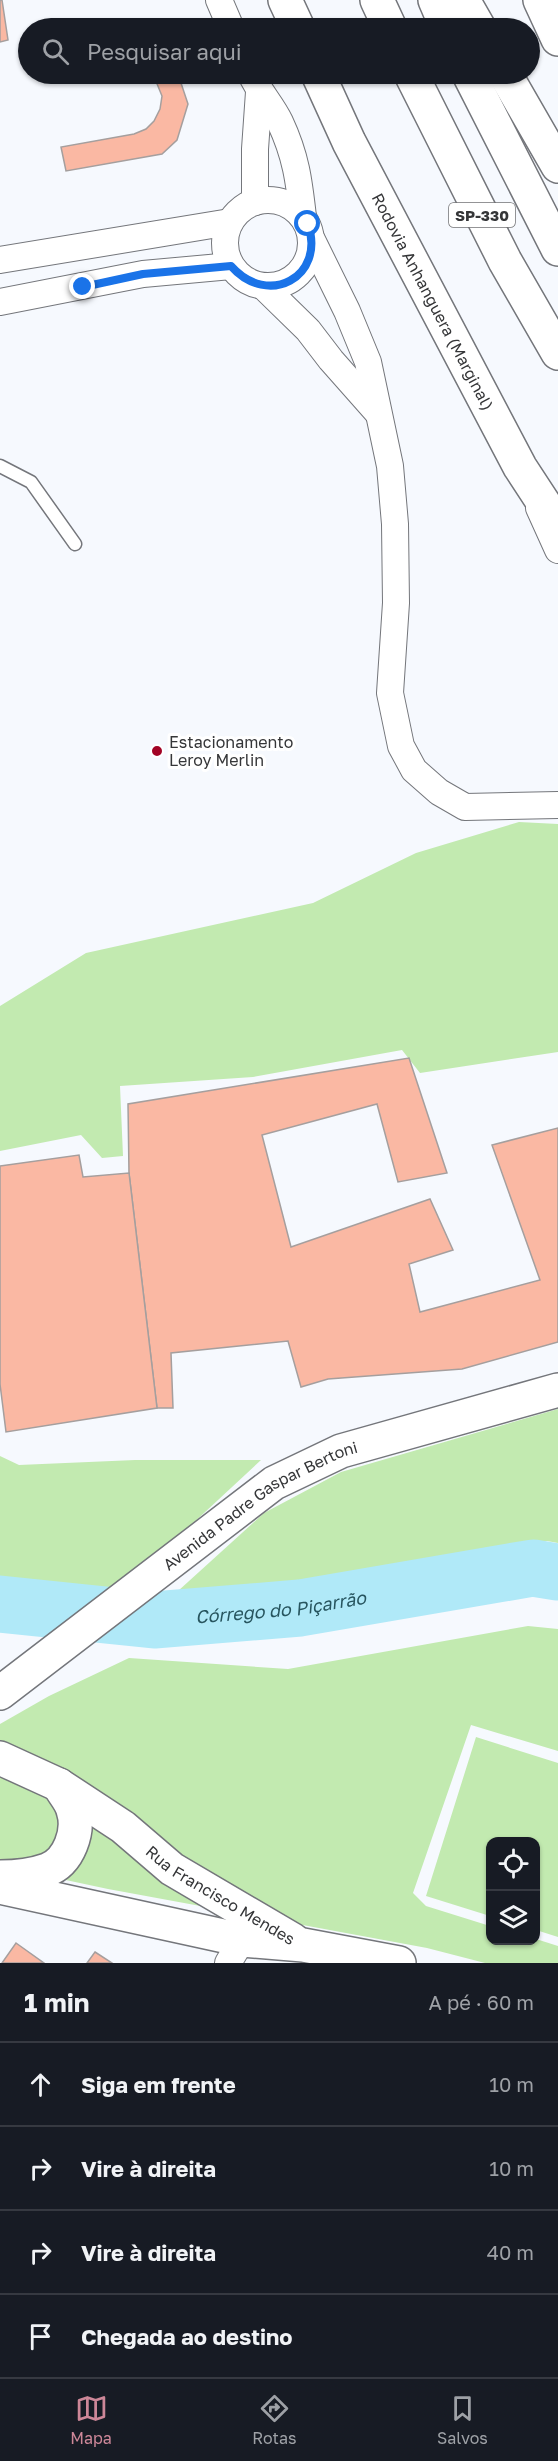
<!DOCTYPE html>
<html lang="pt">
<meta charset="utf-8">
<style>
body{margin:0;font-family:"Golos Text",sans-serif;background:#242831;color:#f1f3f6}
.controls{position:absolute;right:18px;bottom:18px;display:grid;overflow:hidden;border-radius:12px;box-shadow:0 2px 4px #0004}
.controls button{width:54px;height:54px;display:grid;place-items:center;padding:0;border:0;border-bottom:2px solid #363941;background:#171b24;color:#f1f3f6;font:30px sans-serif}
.stop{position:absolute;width:18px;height:18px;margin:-14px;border:4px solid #1a73e8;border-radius:50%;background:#fff}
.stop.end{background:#1a73e8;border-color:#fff;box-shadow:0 2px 6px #0008}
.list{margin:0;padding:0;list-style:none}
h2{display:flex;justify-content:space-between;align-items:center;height:78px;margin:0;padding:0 24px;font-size:26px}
h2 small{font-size:20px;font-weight:400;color:#9ea1a6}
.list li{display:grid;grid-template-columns:39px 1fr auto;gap:18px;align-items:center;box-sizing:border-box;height:84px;padding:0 24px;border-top:2px solid #363941}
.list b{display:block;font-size:22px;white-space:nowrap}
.list em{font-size:20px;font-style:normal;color:#9ea1a6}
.icon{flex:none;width:33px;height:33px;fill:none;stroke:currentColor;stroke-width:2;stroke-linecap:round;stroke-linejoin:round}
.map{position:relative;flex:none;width:558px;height:1963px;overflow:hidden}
.search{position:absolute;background:#171b24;box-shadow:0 2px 4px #0004;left:18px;right:18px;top:18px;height:66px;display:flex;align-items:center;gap:15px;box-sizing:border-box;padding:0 21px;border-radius:33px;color:#9ea1a6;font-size:22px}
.sheet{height:414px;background:#171b24}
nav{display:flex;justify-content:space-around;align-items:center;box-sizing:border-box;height:84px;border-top:2px solid #363941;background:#171b24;font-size:16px;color:#9ea1a6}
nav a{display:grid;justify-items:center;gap:3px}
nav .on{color:#cd8798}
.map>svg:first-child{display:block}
.green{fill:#c2eab0}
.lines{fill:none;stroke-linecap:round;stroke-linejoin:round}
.river{stroke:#b0e9f8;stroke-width:57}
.building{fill:#fab8a3;stroke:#a59f9e;stroke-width:1.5}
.lane-casing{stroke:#74767b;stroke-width:15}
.street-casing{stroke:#74767b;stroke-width:28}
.secondary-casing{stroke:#74767b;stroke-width:36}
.highway-casing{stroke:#74767b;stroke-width:36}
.lane{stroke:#fff;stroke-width:12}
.street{stroke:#fff;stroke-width:26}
.secondary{stroke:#fff;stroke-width:33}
.highway{stroke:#fff;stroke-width:33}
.route{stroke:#1a73e8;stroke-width:8}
.poi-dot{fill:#a20325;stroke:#fff;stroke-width:2}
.labels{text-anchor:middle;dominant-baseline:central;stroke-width:6;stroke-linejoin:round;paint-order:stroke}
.shield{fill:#fff;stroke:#727274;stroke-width:1.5}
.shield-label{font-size:15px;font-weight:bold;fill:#353638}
.street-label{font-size:16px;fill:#353638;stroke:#fff}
.poi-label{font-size:16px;fill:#353638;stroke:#fff;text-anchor:start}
.water-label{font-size:18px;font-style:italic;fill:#27555f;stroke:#fff}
</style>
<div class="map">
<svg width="558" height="1963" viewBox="0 0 558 1963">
<rect width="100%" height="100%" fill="#f6f9fe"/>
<g class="green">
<polygon points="519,822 558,824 558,1052 420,1073 402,1050 253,1077 120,1086 123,1156 102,1158 81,1135 0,1151 0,1006 86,953 313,903 416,853"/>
<polygon points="558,1409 558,1543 547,1541 312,1588 178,1591 264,1513 341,1472"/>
<polygon points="0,1456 19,1465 135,1460 261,1460 190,1526 98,1598 0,1586"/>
<polygon points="528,1626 558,1629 558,1751 471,1725 413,1893 426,1906 490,1926 490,1940 536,1939 558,1946 558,1963 485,1963 427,1948 108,1889 0,1866 0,1724 49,1696 129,1658 288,1669"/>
<polygon points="476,1737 558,1763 558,1937 536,1930 536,1842 490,1842 490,1916 426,1896"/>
</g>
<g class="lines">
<path class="river" id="s1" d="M0 1604 154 1620 300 1608 533 1568 558 1572"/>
</g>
<g class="building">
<polygon points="0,0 2,0 8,40 0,42"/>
<polygon points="153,74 178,74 188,104 177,140 162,154 66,171 61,147 134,134 146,129 154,121 160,109 162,96"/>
<polygon points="409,1058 447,1173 398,1182 377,1104 262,1135 291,1247 430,1199 453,1250 409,1264 420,1312 540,1280 492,1145 558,1128 558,1342 462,1369 328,1379 301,1387 288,1341 171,1353 173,1408 157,1408 129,1173 128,1104"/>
<polygon points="79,1155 83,1177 129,1173 157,1408 6,1432 0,1384 0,1166"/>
<polygon points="16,1943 44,1963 2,1963"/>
<polygon points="95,1952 112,1963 87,1963"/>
</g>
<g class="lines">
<g class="lane-casing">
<polyline id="lane" points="0,466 31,482 75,544"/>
</g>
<g class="street-casing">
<g id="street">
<polyline points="219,0 231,28"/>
<path d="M251 74C259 92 272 105 280 122 296 156 299 181 303 217"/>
<circle cx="268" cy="243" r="43"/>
<polyline points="255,202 255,149 259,92"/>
<polyline points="312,240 347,311 368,362 390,466 395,524 396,603 390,693 401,746 414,770 439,792 465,807 558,805"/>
<polyline points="0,260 230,222"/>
<polyline points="263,286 308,330 331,360 377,412"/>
<polyline points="0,302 143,274 231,266"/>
<polyline points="539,508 558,550"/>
<polyline points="228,1963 242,1940"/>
</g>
</g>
<g class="secondary-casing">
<g id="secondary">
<path id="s2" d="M0 1693 274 1483 341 1451 558 1390"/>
<path id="s3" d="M0 1758 59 1785 123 1827 172 1869 293 1940"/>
<path d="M0 1877C14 1877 33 1875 47 1870 69 1862 80 1831 73 1810 71 1801 63 1793 59 1785"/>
<polyline points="0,1887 242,1940 303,1945 399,1963"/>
</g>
</g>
<g class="highway-casing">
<g id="highway">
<polyline points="285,0 298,28"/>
<polyline points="377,0 390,28"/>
<polyline points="435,0 447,28"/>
<polyline points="463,0 479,28"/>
<polyline points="540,0 558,39"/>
<path id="s4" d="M318 74 349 142 520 467 558 525"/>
<polyline points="411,74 505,261 558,353"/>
<polyline points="469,74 558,249"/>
<polyline points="505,74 558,166"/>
</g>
</g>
<use href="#lane" class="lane"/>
<use href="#street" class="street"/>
<use href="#secondary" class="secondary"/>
<use href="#highway" class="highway"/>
</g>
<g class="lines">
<path class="route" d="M83 287 143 274 231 266C268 308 326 277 308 224"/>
</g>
<circle class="poi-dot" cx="157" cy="751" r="6"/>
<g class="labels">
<rect class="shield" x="449" y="203" width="66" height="24" rx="4.5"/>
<g class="shield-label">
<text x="482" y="215">SP-330</text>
</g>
<g class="street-label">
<text stroke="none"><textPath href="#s4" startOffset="255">Rodovia Anhanguera (Marginal)</textPath></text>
<text stroke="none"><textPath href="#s2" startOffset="322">Avenida Padre Gaspar Bertoni</textPath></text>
<text stroke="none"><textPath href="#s3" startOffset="261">Rua Francisco Mendes</textPath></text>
</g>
<g class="poi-label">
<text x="169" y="742">Estacionamento<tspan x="169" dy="18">Leroy Merlin</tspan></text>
</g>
<g class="water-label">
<text stroke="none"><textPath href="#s1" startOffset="282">Córrego do Piçarrão</textPath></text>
</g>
</g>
</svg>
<div class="controls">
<button><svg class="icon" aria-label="locate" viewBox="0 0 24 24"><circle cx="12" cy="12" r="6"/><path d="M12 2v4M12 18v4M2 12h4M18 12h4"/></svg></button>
<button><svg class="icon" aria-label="layers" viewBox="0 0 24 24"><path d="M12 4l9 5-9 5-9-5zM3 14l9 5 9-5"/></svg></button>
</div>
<div class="stop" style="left:308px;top:224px"></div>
<div class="stop end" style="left:83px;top:287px"></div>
<div class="search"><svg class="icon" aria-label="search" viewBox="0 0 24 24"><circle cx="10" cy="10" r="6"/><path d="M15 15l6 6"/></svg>Pesquisar aqui</div>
</div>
<section class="sheet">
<h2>1 min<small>A pé · 60 m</small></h2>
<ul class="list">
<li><svg class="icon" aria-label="ahead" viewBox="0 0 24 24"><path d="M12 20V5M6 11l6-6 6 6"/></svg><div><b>Siga em frente</b></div><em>10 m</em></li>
<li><svg class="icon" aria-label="right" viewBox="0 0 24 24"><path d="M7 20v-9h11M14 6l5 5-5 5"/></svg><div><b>Vire à direita</b></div><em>10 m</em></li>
<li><svg class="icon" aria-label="right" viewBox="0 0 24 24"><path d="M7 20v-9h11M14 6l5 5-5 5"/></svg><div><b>Vire à direita</b></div><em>40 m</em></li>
<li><svg class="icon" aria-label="arrive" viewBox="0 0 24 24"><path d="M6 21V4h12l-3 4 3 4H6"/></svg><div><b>Chegada ao destino</b></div></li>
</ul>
</section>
<nav>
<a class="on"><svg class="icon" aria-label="map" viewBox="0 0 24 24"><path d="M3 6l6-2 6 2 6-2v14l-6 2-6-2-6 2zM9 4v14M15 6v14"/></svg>Mapa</a>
<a><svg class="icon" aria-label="directions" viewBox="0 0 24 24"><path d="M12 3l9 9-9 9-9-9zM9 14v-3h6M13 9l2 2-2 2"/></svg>Rotas</a>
<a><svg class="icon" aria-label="saved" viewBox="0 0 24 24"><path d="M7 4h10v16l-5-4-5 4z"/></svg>Salvos</a>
</nav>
